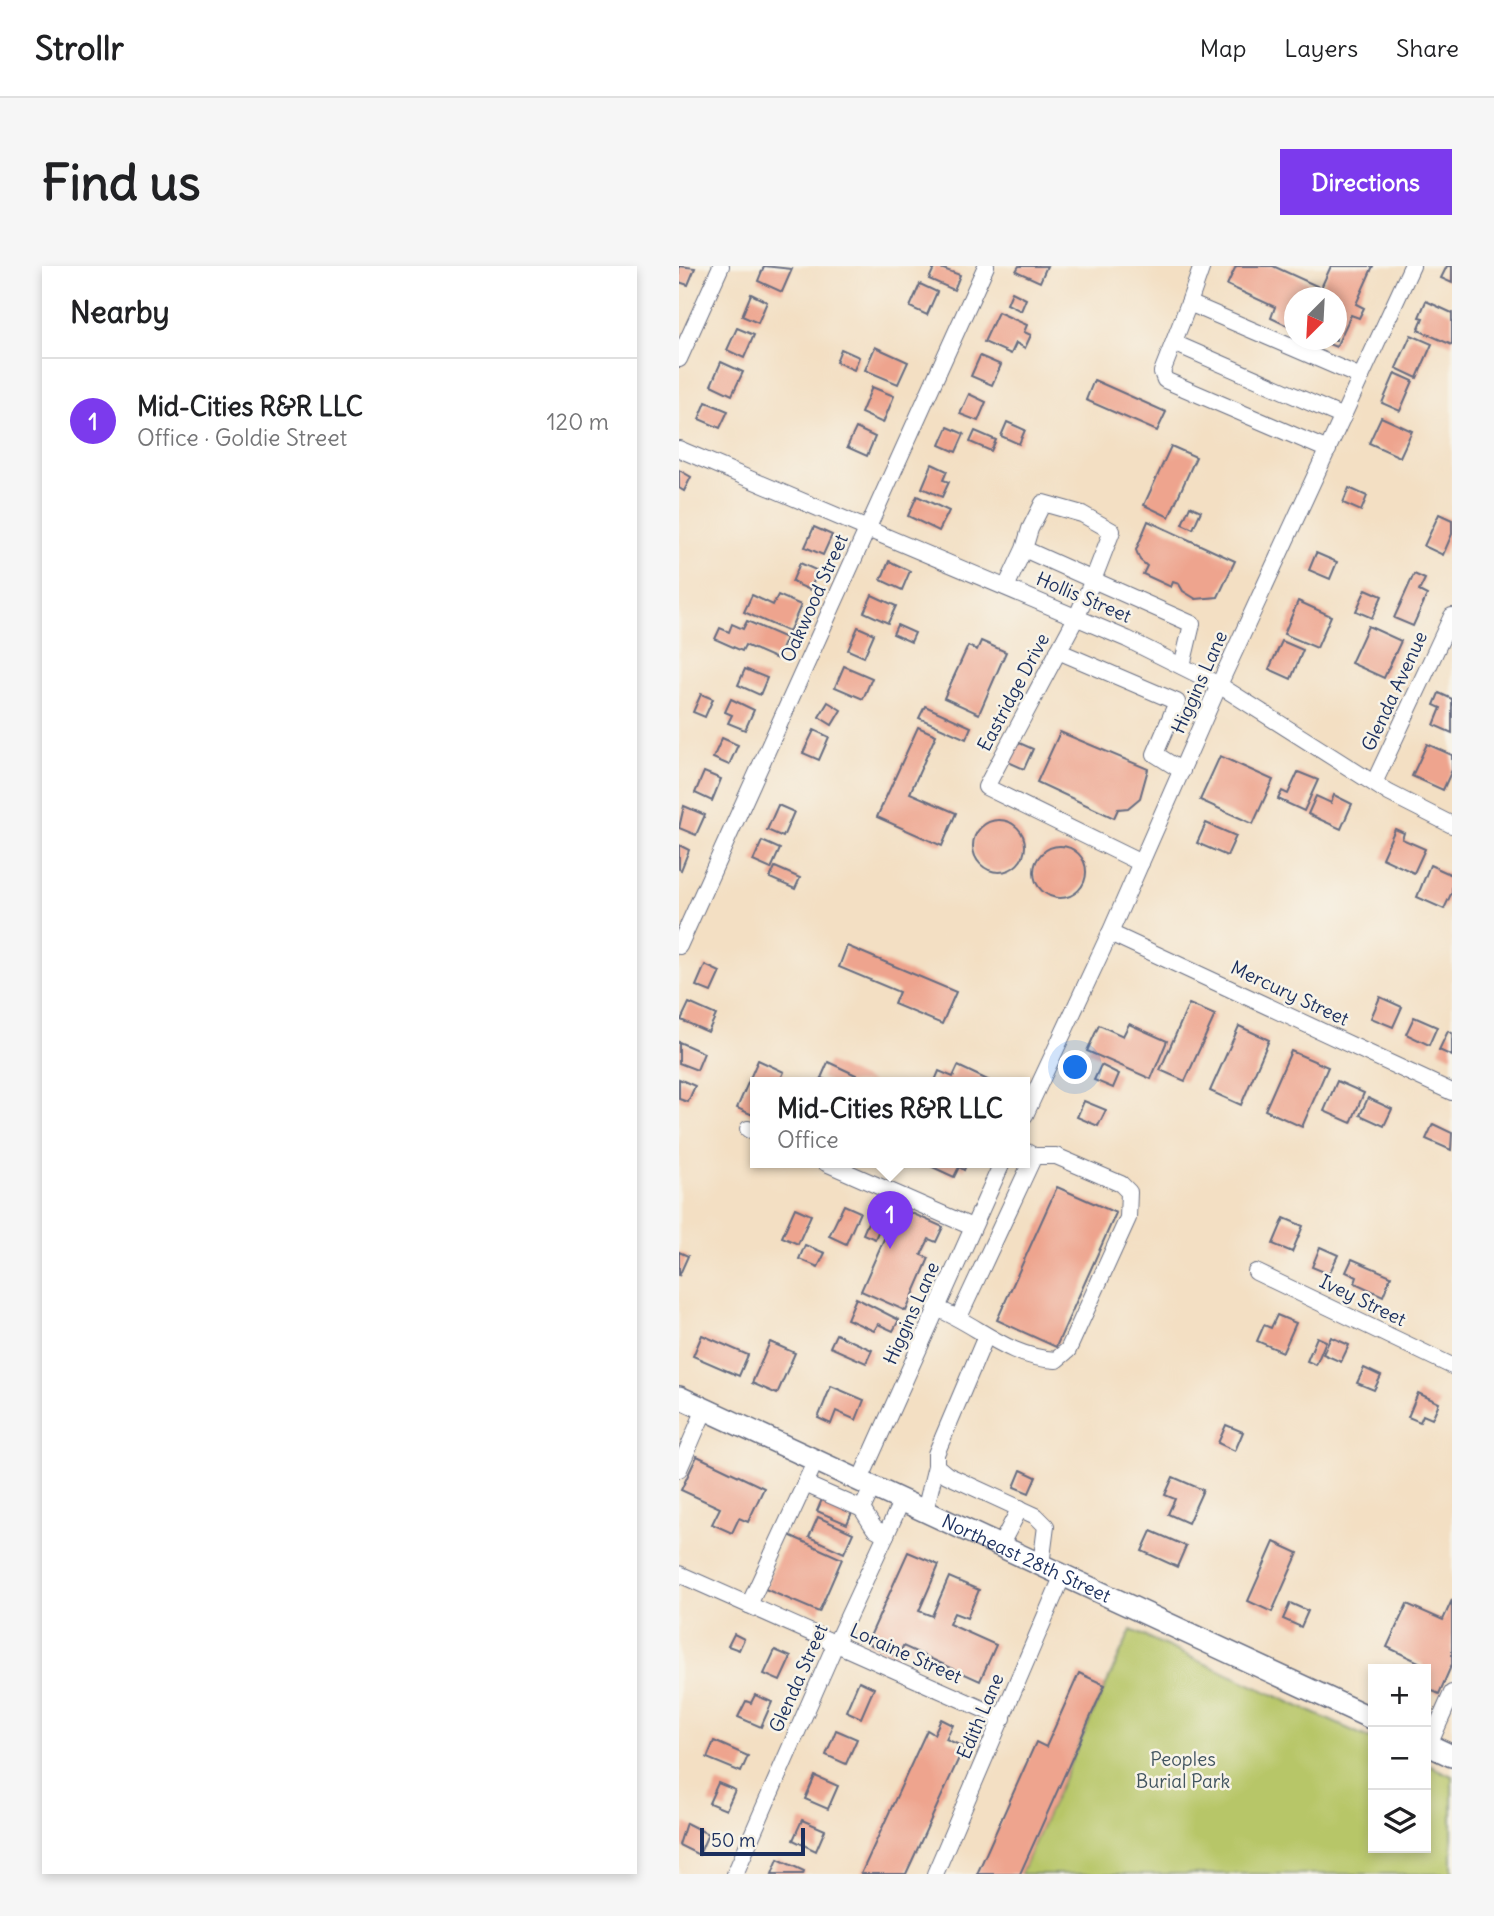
<!DOCTYPE html>
<meta charset="utf-8">
<style>
body{margin:0;font-family:Delius,sans-serif;background:#f6f6f6;color:#202124}
.controls{position:absolute;right:21px;bottom:21px;display:grid;overflow:hidden;border-radius:0px;box-shadow:0 4px 10px #0003}
.controls button{width:63px;height:63px;display:grid;place-items:center;padding:0;border:0;border-bottom:2px solid #e0e0e0;background:#fff;color:#202124;font:35px sans-serif}
.compass{position:absolute;left:605px;top:21px;width:63px;height:63px;border-radius:50%;background:#fff;box-shadow:0 4px 10px #0003;rotate:204deg}
.scale{position:absolute;left:21px;bottom:18px;width:105px;box-sizing:border-box;padding-left:7px;border:4px solid #1b2f5e;border-top:0;font-size:19px;line-height:24px;white-space:nowrap;color:#1b2f5e;-webkit-text-stroke:5px #f7f3e8;paint-order:stroke}
.you{position:absolute;left:397px;top:802px;width:24px;height:24px;margin:-18px;border:5px solid #fff;border-radius:50%;background:#1a73e8;box-shadow:0 0 0 10px #1a73e833}
.badge{display:grid;place-items:center;width:46px;height:46px;border-radius:50%;background:#7c3aed;color:#fff;font-size:23px;font-weight:700}
.pin{position:absolute;translate:-50% -58px;filter:drop-shadow(0 2px 4px #0008)}
.pin::after{content:'';position:absolute;top:37px;width:24px;height:21px;background:inherit;clip-path:polygon(0 0,100% 0,50% 100%)}
.popup{position:absolute;left:71px;top:811px;width:280px;height:91px;box-sizing:border-box;display:grid;place-content:center;border-radius:0px;background:#fff;filter:drop-shadow(0 2px 5px #0005);font-size:23px;white-space:nowrap;color:#757577}
.popup b{font-size:26px;color:#202124}
.popup::after{content:'';position:absolute;left:50%;top:100%;margin-left:-14px;border:14px solid transparent;border-top-color:#fff}
.list{margin:0;padding:0;list-style:none}
h2{display:flex;justify-content:space-between;align-items:center;height:91px;margin:0;padding:0 28px;font-size:30px}
h2 small{font-size:23px;font-weight:400;color:#757577}
.list li{display:grid;grid-template-columns:46px 1fr auto;gap:21px;align-items:center;box-sizing:border-box;height:126px;padding:0 28px;border-top:2px solid #e0e0e0}
.list b{display:block;font-size:26px;white-space:nowrap}
.list p{margin:0;font-size:23px;white-space:nowrap;color:#757577}
.list em{font-size:23px;font-style:normal;color:#757577}
.icon{flex:none;width:38px;height:38px;fill:none;stroke:currentColor;stroke-width:2;stroke-linecap:round;stroke-linejoin:round}
.map{position:relative;flex:none;width:773px;height:1608px;overflow:hidden;border-radius:0px}
header{display:flex;align-items:center;gap:42px;box-sizing:border-box;height:98px;padding:0 35px;background:#fff;border-bottom:2px solid #e0e0e0}
header strong{font-size:33px}
nav{display:flex;gap:38px;margin-inline-start:auto;font-size:24px}
.intro{display:flex;align-items:center;justify-content:space-between;box-sizing:border-box;height:168px;padding:0 42px}
h1{margin:0;font-size:49px}
.button{padding:18px 32px;border-radius:0px;background:#7c3aed;color:#fff;font-size:24px;font-weight:700}
main{display:flex;gap:42px;padding:0 42px}
aside{flex:1;background:#fff;border-radius:0px;box-shadow:0 4px 10px #0003}
.map>svg:first-child{display:block}
.green{fill:#b7c668;stroke:#697a63;stroke-width:2}
.building{fill:#eea48e}
.lines{fill:none;stroke-linecap:round;stroke-linejoin:round}
.minor-casing{stroke:#676d81;stroke-width:18}
.major-casing{stroke:#676d81;stroke-width:24}
.minor{stroke:#fff;stroke-width:16}
.major{stroke:#fff;stroke-width:21}
.labels{text-anchor:middle;dominant-baseline:central;stroke-width:5;stroke-linejoin:round;paint-order:stroke}
.street-label{font-size:19px;fill:#1b2f5e;stroke:#f7f3e8}
.park-label{font-size:19px;fill:#425560;stroke:#f7f3e8}
</style>
<header>
<strong>Strollr</strong>
<nav><a>Map</a><a>Layers</a><a>Share</a></nav>
</header>
<div class="intro"><h1>Find us</h1><a class="button">Directions</a></div>
<main>
<aside>
<h2>Nearby<small></small></h2>
<ul class="list">
<li><span class="badge">1</span><div><b>Mid-Cities R&amp;R LLC</b><p>Office · Goldie Street</p></div><em>120 m</em></li>
</ul>
</aside>
<div class="map">
<svg width="773" height="1608" viewBox="0 0 773 1608">
<rect width="100%" height="100%" fill="#f7f3e8"/>
<filter id="ink" filterUnits="userSpaceOnUse"><feTurbulence type="fractalNoise" baseFrequency=".0143" numOctaves="2"/><feDisplacementMap in="SourceGraphic" scale="14" xChannelSelector="R" yChannelSelector="G"/><feConvolveMatrix kernelMatrix="1 2 1 2 8 2 1 2 1" color-interpolation-filters="sRGB"/></filter>
<filter id="wash" filterUnits="userSpaceOnUse"><feTurbulence type="fractalNoise" baseFrequency=".00686" numOctaves="4" result="noise"/><feDisplacementMap in="SourceGraphic" scale="28" xChannelSelector="R" yChannelSelector="G"/><feGaussianBlur stdDeviation="1.57" result="paint"/><feColorMatrix in="noise" values="0 0 0 0 0 0 0 0 0 0 0 0 0 0 0 0 0 1.4 0 .05"/><feComposite in="paint" operator="in"/></filter>
<g filter="url(#wash)">
<rect width="100%" height="100%" fill="#f3dfc3"/>
<polygon class="green" points="452,1364 694,1474 694,1582 747,1582 747,1498 773,1510 773,1608 341,1608"/>
<g id="blocks">
<g class="building">
<polygon points="0,0 16,2 9,19 0,16"/>
<polygon points="85,0 113,3 103,26 79,15"/>
<polygon points="256,0 281,9 275,24 250,13"/>
<polygon points="340,0 368,0 361,16 337,5"/>
<polygon points="557,0 594,0 642,22 652,0 694,0 677,38 685,42 680,52 672,49 657,81 640,74 657,74 657,32 615,32 615,63 592,52 596,41 548,19"/>
<polygon points="768,0 773,0 773,17 762,12"/>
<polygon points="241,18 258,26 248,49 231,41"/>
<polygon points="333,26 347,33 342,45 328,38"/>
<polygon points="72,28 88,36 79,57 63,50"/>
<polygon points="747,35 773,47 773,79 739,64 744,52 740,51"/>
<polygon points="319,46 348,59 345,66 352,69 346,82 337,77 332,88 305,76"/>
<polygon points="58,62 75,69 65,92 48,84"/>
<polygon points="732,69 753,78 738,112 717,102"/>
<polygon points="196,81 229,96 219,118 186,104"/>
<polygon points="162,83 180,91 175,104 157,96"/>
<polygon points="301,90 322,99 313,119 292,110"/>
<polygon points="42,96 64,106 53,129 32,119"/>
<polygon points="716,107 734,115 721,145 703,137"/>
<polygon points="415,114 487,146 478,165 407,134"/>
<polygon points="193,121 215,130 204,157 182,147"/>
<polygon points="290,128 307,136 299,155 281,148"/>
<polygon points="27,136 49,145 41,162 20,153"/>
<polygon points="702,151 733,165 721,191 690,177"/>
<polygon points="328,156 346,164 340,178 322,170"/>
<polygon points="269,161 285,168 277,186 261,179"/>
<polygon points="177,162 196,171 188,190 168,181"/>
<polygon points="296,165 317,174 312,185 291,176"/>
<polygon points="492,180 517,191 490,251 465,239"/>
<polygon points="253,198 268,205 264,214 270,216 263,231 243,222"/>
<polygon points="0,204 12,211 5,225 0,222"/>
<polygon points="670,222 688,230 682,245 664,237"/>
<polygon points="238,230 270,245 260,265 229,250"/>
<polygon points="511,240 522,245 514,263 503,258"/>
<polygon points="760,248 773,254 773,268 764,289 745,280"/>
<polygon points="469,255 556,295 539,331 517,333 504,325 500,318 494,316 492,321 464,308 468,300 461,294 457,284"/>
<polygon points="135,261 153,269 144,289 126,281"/>
<polygon points="637,287 658,296 651,313 630,304"/>
<polygon points="210,295 231,305 223,324 202,314"/>
<polygon points="121,297 139,305 131,324 113,316"/>
<polygon points="735,308 746,313 740,325 748,329 734,360 715,352"/>
<polygon points="687,323 703,330 693,352 677,345"/>
<polygon points="73,329 94,339 99,329 122,339 110,366 65,346"/>
<polygon points="193,329 217,340 209,357 185,346"/>
<polygon points="619,335 652,350 638,382 605,368"/>
<polygon points="68,355 107,372 98,393 66,379 63,385 36,373 41,362 50,366 53,358 64,363"/>
<polygon points="218,359 236,367 232,376 214,368"/>
<polygon points="689,360 722,375 705,412 672,397"/>
<polygon points="179,361 195,368 185,391 169,384"/>
<polygon points="302,375 327,386 300,448 265,432 289,380 298,384"/>
<polygon points="603,375 624,384 612,413 590,403"/>
<polygon points="165,400 193,412 184,433 156,421"/>
<polygon points="66,403 88,412 81,429 59,419"/>
<polygon points="760,427 773,433 773,467 755,459 762,442 755,439"/>
<polygon points="22,428 34,433 26,451 14,446"/>
<polygon points="52,433 75,444 66,464 49,457 53,449 46,446"/>
<polygon points="149,436 162,444 153,459 140,451"/>
<polygon points="246,440 292,461 287,473 240,452"/>
<polygon points="239,461 257,469 231,527 277,547 263,580 198,551"/>
<polygon points="135,464 150,471 140,494 124,487"/>
<polygon points="381,466 469,503 461,532 449,542 439,543 435,552 358,516"/>
<polygon points="43,472 59,479 50,499 34,492"/>
<polygon points="336,475 354,483 345,503 327,495"/>
<polygon points="748,478 773,489 773,504 764,524 733,510"/>
<polygon points="541,490 594,514 574,558 521,534"/>
<polygon points="25,506 42,513 33,535 16,527"/>
<polygon points="619,506 639,514 625,545 599,533 603,525 609,528"/>
<polygon points="655,529 673,538 662,563 629,548 637,530 652,537"/>
<polygon points="99,539 115,546 104,571 88,564"/>
<polygon points="5,540 26,549 17,569 0,562"/>
<circle cx="320" cy="580" r="26"/>
<polygon points="527,557 557,570 548,590 518,577"/>
<polygon points="716,563 725,567 723,573 746,583 735,607 703,592"/>
<polygon points="83,575 101,583 92,603 74,595"/>
<polygon points="0,579 10,584 2,604 0,603"/>
<circle cx="381" cy="606" r="26"/>
<polygon points="751,599 773,609 773,626 765,643 738,631"/>
<polygon points="96,601 121,612 116,623 91,612"/>
<polygon points="168,680 277,726 263,758 215,738 220,726 160,701"/>
<polygon points="26,699 41,706 32,726 17,720"/>
<polygon points="701,731 723,741 714,761 692,752"/>
<polygon points="10,737 37,749 29,766 2,754"/>
<polygon points="510,738 536,749 506,815 481,804"/>
<polygon points="735,751 758,761 750,779 727,768"/>
<polygon points="450,758 488,775 472,813 408,785 420,759 444,770"/>
<polygon points="560,760 590,774 562,839 531,825"/>
<polygon points="769,765 773,767 773,790 760,784"/>
<polygon points="0,776 25,787 18,804 0,797"/>
<polygon points="612,785 649,801 623,861 586,844"/>
<polygon points="79,794 105,806 100,817 76,817 76,850 58,842"/>
<polygon points="149,796 194,817 153,817 142,812"/>
<polygon points="422,799 440,808 434,822 415,814"/>
<polygon points="279,800 315,817 255,817 260,805 274,811"/>
<polygon points="0,813 16,820 9,836 0,833"/>
<polygon points="658,815 685,827 672,857 645,845"/>
<polygon points="689,832 713,843 705,860 681,849"/>
<polygon points="405,835 427,844 419,860 398,851"/>
<polygon points="754,858 773,867 772,884 747,873"/>
<polygon points="245,897 288,897 285,904 280,901 275,911"/>
<polygon points="378,921 437,947 377,1081 318,1054"/>
<polygon points="165,939 181,946 167,978 150,970"/>
<polygon points="219,941 264,961 257,976 250,973 242,989 250,992 227,1045 182,1025"/>
<polygon points="116,942 132,949 119,978 103,971"/>
<polygon points="605,952 624,960 613,986 594,978"/>
<polygon points="190,954 202,959 196,973 184,968"/>
<polygon points="126,979 146,987 139,1001 120,993"/>
<polygon points="641,981 659,989 650,1008 633,1001"/>
<polygon points="0,986 9,990 0,1010"/>
<polygon points="673,993 712,1010 704,1030 676,1017 678,1011 667,1006"/>
<polygon points="177,1032 220,1054 214,1065 199,1058 195,1065 168,1053"/>
<polygon points="598,1049 617,1057 604,1086 578,1075 585,1059 592,1062"/>
<polygon points="157,1068 193,1084 187,1097 151,1081"/>
<polygon points="23,1069 69,1089 60,1110 14,1090"/>
<polygon points="638,1071 647,1075 637,1099 628,1095"/>
<polygon points="652,1071 670,1079 662,1096 644,1088"/>
<polygon points="91,1076 116,1087 98,1128 73,1117"/>
<polygon points="685,1102 702,1110 695,1124 678,1117"/>
<polygon points="152,1120 185,1134 177,1154 157,1145 152,1158 139,1152"/>
<polygon points="739,1127 760,1137 753,1153 744,1149 741,1156 729,1151"/>
<polygon points="547,1159 564,1166 556,1185 539,1177"/>
<polygon points="18,1190 85,1222 69,1256 60,1252 53,1267 33,1258 41,1242 2,1224"/>
<polygon points="342,1204 357,1211 350,1227 335,1221"/>
<polygon points="494,1211 524,1224 509,1257 489,1248 496,1233 486,1229"/>
<polygon points="144,1231 174,1244 168,1258 138,1245"/>
<polygon points="139,1251 174,1267 165,1287 130,1271"/>
<polygon points="472,1265 507,1280 498,1301 463,1285"/>
<polygon points="110,1269 163,1293 140,1346 86,1323"/>
<polygon points="595,1276 619,1287 593,1346 569,1335"/>
<polygon points="229,1286 260,1299 240,1345 253,1350 270,1311 300,1324 288,1352 275,1347 270,1358 317,1379 301,1415 224,1380 219,1391 188,1377"/>
<polygon points="773,1334 773,1398 760,1428 747,1422 747,1403 742,1403 744,1398 708,1381 728,1338 764,1354"/>
<polygon points="611,1337 629,1345 622,1361 604,1353"/>
<polygon points="55,1368 65,1373 60,1384 49,1380"/>
<polygon points="96,1384 112,1391 101,1415 85,1408"/>
<polygon points="400,1407 426,1419 341,1608 298,1608 357,1476 367,1481"/>
<polygon points="180,1415 195,1422 182,1452 167,1445"/>
<polygon points="76,1429 93,1436 82,1461 59,1451 67,1435 72,1437"/>
<polygon points="262,1453 274,1459 267,1473 285,1481 227,1608 182,1608 248,1464 255,1468"/>
<polygon points="157,1464 178,1473 167,1498 147,1489"/>
<polygon points="35,1475 69,1490 62,1506 28,1492"/>
<polygon points="136,1510 159,1520 149,1543 126,1533"/>
<polygon points="39,1517 56,1524 47,1544 30,1537"/>
<polygon points="123,1554 146,1564 137,1585 114,1574"/>
<polygon points="7,1557 29,1568 20,1589 0,1579"/>
<polygon points="99,1593 125,1605 124,1608 93,1608"/>
</g>
</g>
</g>
<g filter="url(#ink)">
<use href="#blocks" fill-opacity="0" stroke="#676d81" stroke-width="2"/>
<g class="lines">
<g class="minor-casing">
<g id="minor">
<polyline points="510,37 523,0"/>
<polyline points="495,77 664,151"/>
<polyline points="0,93 42,0"/>
<polyline points="0,183 448,373 540,419 710,527 773,559"/>
<polyline points="649,184 486,114 483,106 510,37 682,111"/>
<polyline points="327,321 345,283 414,314 433,265 403,248 364,237 351,263 345,283"/>
<polyline points="379,385 498,436 476,488 503,505"/>
<polyline points="695,517 773,350"/>
<polyline points="462,597 307,521 398,350 414,314 513,358 503,400"/>
<polyline points="431,667 773,826"/>
<polyline points="0,680 307,0"/>
<polyline points="346,849 431,667 540,419 733,0"/>
<polyline points="69,863 76,867"/>
<polyline points="147,897 293,961"/>
<polyline points="577,1006 773,1100"/>
<path d="M257 1042C300 1059 327 1091 377 1094L389 1084 449 952 450 926 442 918 377 890H355L346 885"/>
<polyline points="280,1051 355,890"/>
<polyline points="307,1070 257,1188 257,1200 268,1209 357,1250 367,1260 362,1299"/>
<polyline points="0,1203 26,1143"/>
<polyline points="181,1214 323,897"/>
<polyline points="126,1218 183,1243 194,1220"/>
<polyline points="183,1243 195,1262 207,1269"/>
<polyline points="246,1245 257,1200"/>
<polyline points="321,1280 341,1242"/>
<polyline points="0,1308 324,1452"/>
<polyline points="70,1339 137,1194"/>
<polyline points="750,1479 773,1427"/>
<polyline points="56,1608 156,1379 223,1234"/>
<polyline points="256,1608 384,1309"/>
</g>
</g>
<g class="major-casing">
<g id="major">
<path id="s1" d="M0 1131 694 1453"/>
<polyline points="747,1478 773,1490"/>
</g>
</g>
<use href="#minor" class="minor"/>
<use href="#major" class="major"/>
</g>
</g>
<g class="labels">
<g class="street-label">
<text transform="translate(405 331) rotate(23)">Hollis Street</text>
<text transform="translate(135 332) rotate(-66)">Oakwood Street</text>
<text transform="translate(520 416) rotate(-66)">Higgins Lane</text>
<text transform="translate(715 425) rotate(-65)">Glenda Avenue</text>
<text transform="translate(334 426) rotate(-62)">Eastridge Drive</text>
<text transform="translate(611 727) rotate(25)">Mercury Street</text>
<text transform="translate(684 1034) rotate(26)">Ivey Street</text>
<text transform="translate(232 1047) rotate(-66)">Higgins Lane</text>
<text stroke="none"><textPath href="#s1" startOffset="383">Northeast 28th Street</textPath></text>
<text transform="translate(227 1387) rotate(24)">Loraine Street</text>
<text transform="translate(119 1412) rotate(-66)">Glenda Street</text>
<text transform="translate(301 1450) rotate(-67)">Edith Lane</text>
</g>
<g class="park-label">
<text x="504" y="1493">Peoples<tspan x="504" dy="22">Burial Park</tspan></text>
</g>
</g>
</svg>
<div class="controls">
<button>+</button>
<button>−</button>
<button><svg class="icon" aria-label="layers" viewBox="0 0 24 24"><path d="M12 4l9 5-9 5-9-5zM3 14l9 5 9-5"/></svg></button>
</div>
<svg class="compass" viewBox="-18 -18 36 36"><path d="M0-13l5 13h-10z" fill="#e53935"/><path d="M0 13l5-13h-10z" fill="#757577"/></svg>
<div class="scale">50 m</div>
<div class="you"></div>
<div class="pin badge" style="left:211px;top:983px">1</div>
<div class="popup"><b>Mid-Cities R&amp;R LLC</b>Office</div>
</div>
</main>
